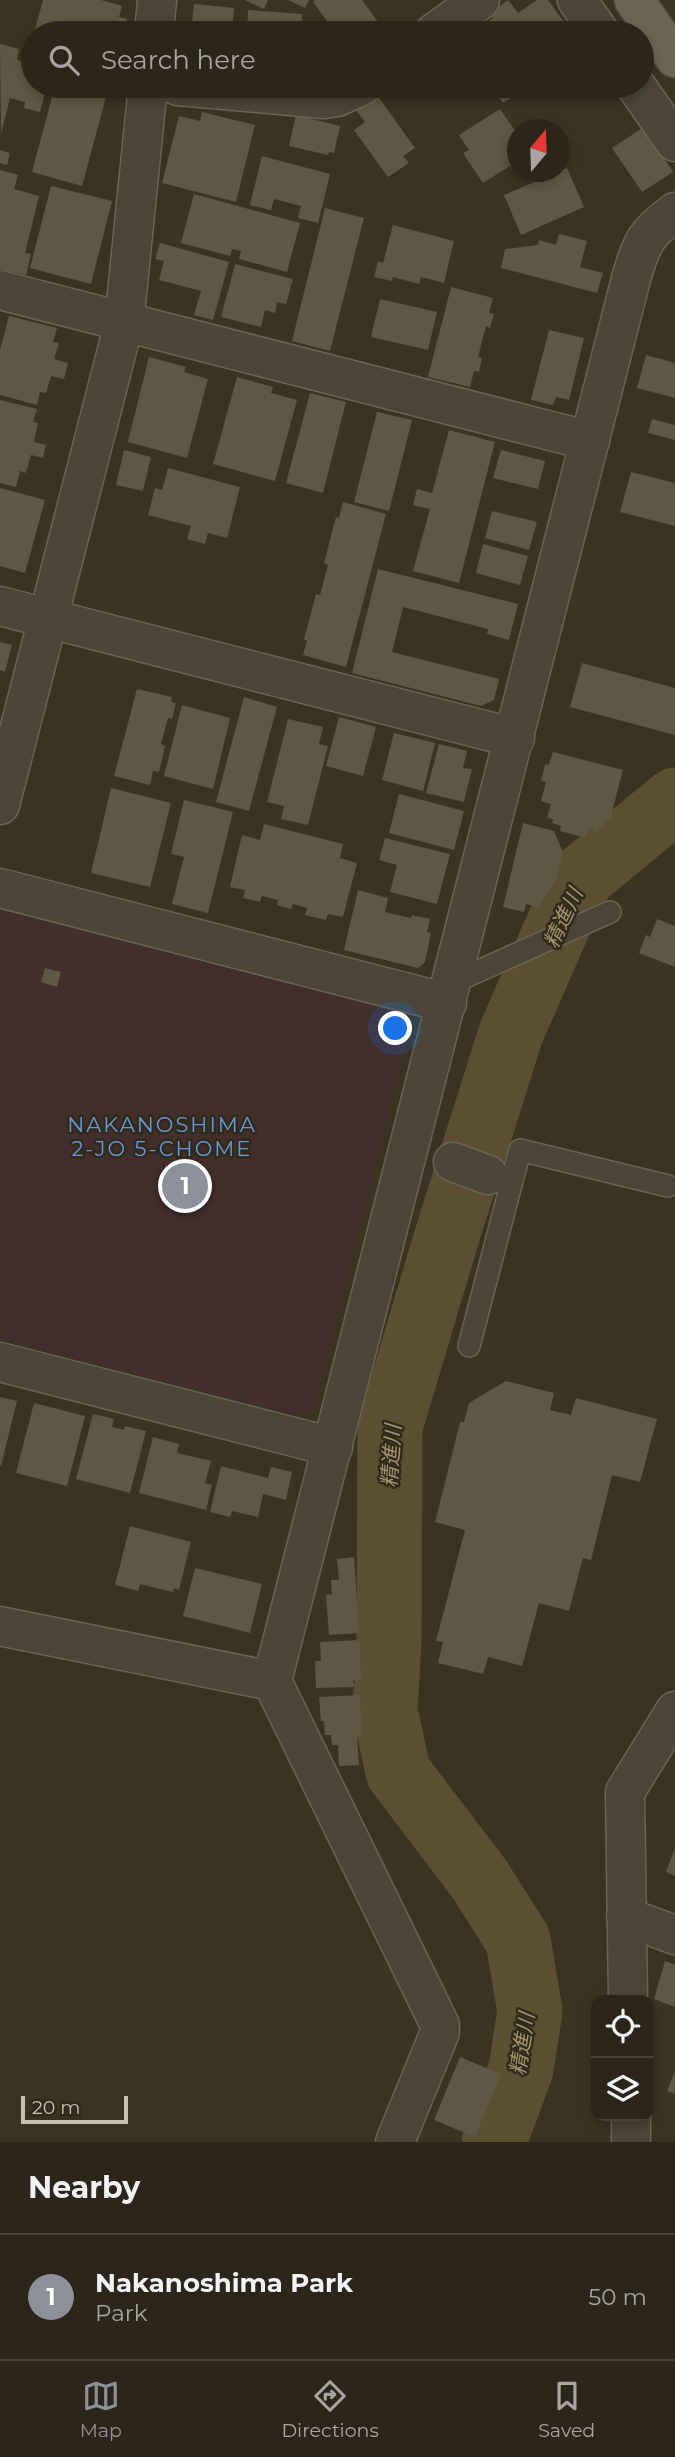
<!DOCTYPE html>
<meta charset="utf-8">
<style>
body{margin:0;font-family:Montserrat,"Noto Sans JP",sans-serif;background:#342e23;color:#f1f3f6}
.controls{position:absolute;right:21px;bottom:21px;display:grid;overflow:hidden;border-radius:14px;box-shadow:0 4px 10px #0003}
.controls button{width:63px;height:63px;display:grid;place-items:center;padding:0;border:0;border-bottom:2px solid #484339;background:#2c261a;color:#f1f3f6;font:35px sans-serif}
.compass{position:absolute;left:507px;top:119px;width:63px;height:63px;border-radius:50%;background:#2c261a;box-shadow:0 4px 10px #0003;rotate:19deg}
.scale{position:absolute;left:21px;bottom:18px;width:107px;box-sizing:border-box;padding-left:7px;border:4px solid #c6c1b1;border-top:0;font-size:19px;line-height:24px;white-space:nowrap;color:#c6c1b1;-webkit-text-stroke:5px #2f2a1b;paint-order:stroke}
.you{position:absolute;left:396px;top:1029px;width:24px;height:24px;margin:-18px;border:5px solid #fff;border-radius:50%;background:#1a73e8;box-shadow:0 0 0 10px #1a73e833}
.badge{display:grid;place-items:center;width:46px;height:46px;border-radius:50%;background:#8c9099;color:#fff;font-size:23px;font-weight:700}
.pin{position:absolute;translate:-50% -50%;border:4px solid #fff;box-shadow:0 2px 7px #0006}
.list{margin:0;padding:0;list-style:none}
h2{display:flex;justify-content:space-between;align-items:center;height:91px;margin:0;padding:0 28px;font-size:30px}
h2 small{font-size:23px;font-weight:400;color:#a6a5a2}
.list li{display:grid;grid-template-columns:46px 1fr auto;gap:21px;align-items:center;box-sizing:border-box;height:126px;padding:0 28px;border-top:2px solid #484339}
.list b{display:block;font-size:26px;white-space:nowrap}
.list p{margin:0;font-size:23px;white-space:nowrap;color:#a6a5a2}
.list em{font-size:23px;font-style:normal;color:#a6a5a2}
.icon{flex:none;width:38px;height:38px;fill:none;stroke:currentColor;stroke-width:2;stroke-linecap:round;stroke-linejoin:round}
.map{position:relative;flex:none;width:675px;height:2142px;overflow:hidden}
.search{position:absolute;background:#2c261a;box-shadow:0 4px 10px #0003;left:21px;right:21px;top:21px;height:77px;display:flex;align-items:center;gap:18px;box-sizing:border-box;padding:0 24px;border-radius:38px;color:#a6a5a2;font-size:26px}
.sheet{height:217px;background:#2c261a}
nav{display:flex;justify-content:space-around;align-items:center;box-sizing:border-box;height:98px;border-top:2px solid #484339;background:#2c261a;font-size:19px;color:#a6a5a2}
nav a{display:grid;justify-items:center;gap:4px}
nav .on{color:#8c9099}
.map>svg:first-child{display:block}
.green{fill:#422f2c}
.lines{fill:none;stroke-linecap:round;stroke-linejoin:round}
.river{stroke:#5a4f31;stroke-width:65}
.building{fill:#5e5743}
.lane-casing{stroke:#686354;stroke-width:24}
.street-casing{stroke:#686354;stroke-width:41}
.primary-casing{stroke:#565142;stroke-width:41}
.lane{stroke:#4a4536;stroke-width:21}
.street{stroke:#4a4536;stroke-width:38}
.primary{stroke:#6a6454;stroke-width:38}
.labels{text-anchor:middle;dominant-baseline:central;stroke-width:5;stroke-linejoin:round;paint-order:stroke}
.water-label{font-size:21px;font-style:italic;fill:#a5946b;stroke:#2f2a1b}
.neighbourhood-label{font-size:21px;letter-spacing:2px;fill:#6996d4;stroke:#2f2a1b}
</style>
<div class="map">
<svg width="675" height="2142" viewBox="0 0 675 2142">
<rect width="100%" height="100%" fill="#3a3322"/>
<polygon class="green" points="6,912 407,1013 409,1032 314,1408 296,1415 0,1339 0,915"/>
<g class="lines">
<polyline class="river" points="494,2142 521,2069 530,2011 518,1940 480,1880 398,1772 385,1710 389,1642 390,1427 446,1239 511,1033 567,905 583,876 675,800"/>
</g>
<g class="building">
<polygon points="43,0 101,0 122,6 119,17 127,19 123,33 34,33"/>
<polygon points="245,0 268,0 264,9"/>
<polygon points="288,0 309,0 305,8"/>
<polygon points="315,0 362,0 386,33 336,33 313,2"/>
<polygon points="508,0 518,13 537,0 548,0 572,33 488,33 482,26 493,18 490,13"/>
<polygon points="194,4 234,8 232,33 191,33"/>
<polygon points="248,10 302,14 301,33 247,33"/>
<polygon points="0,44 19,49 17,60 33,65 33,86 47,86 40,112 24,108 25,102 10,98 1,134"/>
<polygon points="55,86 109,86 82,186 32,172"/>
<polygon points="491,86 514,86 509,89 514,96 503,103"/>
<polygon points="377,95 415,148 403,156 409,163 388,177 354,130 365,122 356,110"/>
<polygon points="500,109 518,135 518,161 483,183 463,153 469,150 459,135"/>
<polygon points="202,112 255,125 236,202 162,183 179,116 200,121"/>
<polygon points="296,115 340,126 334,153 329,152 328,155 289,146"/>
<polygon points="644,127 673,172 642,192 612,148"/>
<polygon points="0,150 10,153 7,165 0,163"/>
<polygon points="262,156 330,174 318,223 298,218 301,206 274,199 271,210 250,205"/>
<polygon points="567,168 584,207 521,235 504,195"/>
<polygon points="0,170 18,175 14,189 39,196 25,253 31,254 26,275 0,269"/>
<polygon points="51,186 112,201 91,284 30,268"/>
<polygon points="194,194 300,223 287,272 239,259 241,251 232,249 230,256 181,243"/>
<polygon points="325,208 364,218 330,351 292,341"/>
<polygon points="393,225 454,241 444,283 421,277 419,284 393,277 392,281 374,277 378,261 383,263"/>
<polygon points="559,234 587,241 580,267 603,273 597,293 501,268 505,249 538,245 539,240 556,245"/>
<polygon points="160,243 229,262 213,320 194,315 201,291 159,280 164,261 155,259"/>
<polygon points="235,264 293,279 286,304 277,302 275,313 265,310 261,327 221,317"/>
<polygon points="451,287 493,298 489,313 494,314 490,328 486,326 478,357 482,358 479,372 474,371 470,387 428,377"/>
<polygon points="380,299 437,312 428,350 371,337"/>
<polygon points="9,316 57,328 53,342 59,343 54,359 68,363 64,379 51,376 46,393 40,392 37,405 0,395 0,350"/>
<polygon points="549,330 584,338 569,400 556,397 553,405 531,400"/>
<polygon points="646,355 675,363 675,398 637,388"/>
<polygon points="149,357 186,367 184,372 208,379 187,458 128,442"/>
<polygon points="237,377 273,387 271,393 297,400 275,481 213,464"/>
<polygon points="310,393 346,402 323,493 286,483"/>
<polygon points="0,400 37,409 33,422 38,423 34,442 46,445 43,458 31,455 26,473 20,471 16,487 0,483"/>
<polygon points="377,412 412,420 389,511 354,502"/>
<polygon points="652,419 675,425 675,440 648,433"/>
<polygon points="449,430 495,442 459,583 413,571 430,509 413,505 417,489 432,493"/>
<polygon points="124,450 151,457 143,491 116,485"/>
<polygon points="501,450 545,461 538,489 493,478"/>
<polygon points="168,468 240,487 227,538 208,533 205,544 187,539 191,526 148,515 155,488 162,490"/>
<polygon points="631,472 675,483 675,526 620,512"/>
<polygon points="0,488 45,500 25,573 0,566"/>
<polygon points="343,502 386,514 346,667 303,655 307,641 304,639 316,594 320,595 328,565 324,563 336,517 339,518"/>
<polygon points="492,511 537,522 529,550 485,538"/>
<polygon points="483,544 528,556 520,585 476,573"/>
<polygon points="378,569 518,604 509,640 487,634 488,629 403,607 392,652 499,679 494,700 481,706 352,673"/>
<polygon points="0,642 12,645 5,672 0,670"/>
<polygon points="582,663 675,688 675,735 570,707"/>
<polygon points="137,689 172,697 171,702 176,703 172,719 168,718 161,744 165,746 159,772 153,771 150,785 114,776"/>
<polygon points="244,697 277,707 249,811 216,802"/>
<polygon points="182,705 230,718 213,789 164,776"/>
<polygon points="339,717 376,727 363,776 326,766"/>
<polygon points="288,719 323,727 319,744 328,746 308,825 281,819 284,806 267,802"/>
<polygon points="394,733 435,743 423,791 382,780"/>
<polygon points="439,744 467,751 463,768 472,769 464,802 426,793"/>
<polygon points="553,752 623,770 610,820 606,819 603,828 599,827 598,832 588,829 586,838 560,831 561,826 552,823 553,819 547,818 551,804 541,801 546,782 541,781 545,764 549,765"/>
<polygon points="111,788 171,803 150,887 91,873"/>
<polygon points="399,794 464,811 454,850 389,833"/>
<polygon points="184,800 233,812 208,913 172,904 184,857 171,854"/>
<polygon points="523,823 554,831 563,852 555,883 538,907 526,904 524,912 503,907"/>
<polygon points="264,824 343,844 340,858 357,863 343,917 328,914 326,920 305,915 307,908 293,904 291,909 277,905 278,900 262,896 260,902 243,898 245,890 230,887 242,835 260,840"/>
<polygon points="385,838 450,854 437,904 390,892 397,865 379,860"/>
<polygon points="358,890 388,898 385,912 411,918 412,915 430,919 427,932 431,933 425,962 418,968 344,950"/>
<polygon points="657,919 675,926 675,967 639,953 646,935 650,937"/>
<polygon points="45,968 61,972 57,987 41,982"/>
<polygon points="506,1381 554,1393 550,1410 571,1415 576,1398 657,1419 640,1482 612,1475 591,1560 583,1558 569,1611 539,1603 522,1666 488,1657 483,1674 438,1663 443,1642 436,1641 465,1530 435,1522 460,1422 464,1422 469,1403"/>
<polygon points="0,1397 17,1401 1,1466 0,1465"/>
<polygon points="34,1403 85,1416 67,1486 16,1473"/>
<polygon points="93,1414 114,1419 112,1427 124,1430 125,1426 146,1431 130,1493 76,1479"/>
<polygon points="153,1437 179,1444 177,1453 211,1461 205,1483 212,1485 206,1510 139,1493"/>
<polygon points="221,1466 268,1478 271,1467 292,1472 286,1500 263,1494 258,1517 232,1511 230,1517 210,1512"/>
<polygon points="130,1526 191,1542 179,1590 174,1588 173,1592 140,1584 138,1591 115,1585"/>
<polygon points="354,1557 359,1633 329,1635 326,1595 332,1594 331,1580 339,1580 337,1559"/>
<polygon points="195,1568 262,1584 250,1633 183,1616"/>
<polygon points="360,1640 361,1680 353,1680 354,1687 316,1688 315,1661 321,1661 320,1642"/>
<polygon points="360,1695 362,1735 357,1735 359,1765 339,1766 338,1745 332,1745 331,1735 325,1735 324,1721 321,1721 319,1697"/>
<polygon points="675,1848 675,1876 666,1872"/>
<polygon points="665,1961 675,1965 675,2007 654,1999"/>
<polygon points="460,2057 501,2074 475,2137 434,2120"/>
<polygon points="675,2071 675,2094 667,2091"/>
</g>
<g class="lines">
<g class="lane-casing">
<g id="lane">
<polyline points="452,983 610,912"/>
<polyline points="469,1346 520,1150 668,1186"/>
</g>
</g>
<g class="street-casing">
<g id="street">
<polyline points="577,0 600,33"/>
<polyline points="154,33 157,0"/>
<polyline points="434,33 480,0"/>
<polyline points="178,86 324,99 337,97 361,86"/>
<polyline points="636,86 675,142"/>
<polyline points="0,290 590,441"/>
<polyline points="0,606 515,738"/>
<polyline points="0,805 124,323 148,86"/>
<polyline points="0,888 447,1003"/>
<polyline points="453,1162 488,1175"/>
<polyline points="0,1362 333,1447"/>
<polyline points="0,1626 272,1681"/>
<polyline points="626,1917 675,1935"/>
<polyline points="628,2000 625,1792 675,1711"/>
<polyline points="631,2116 631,2142"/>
<path d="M395 2142 440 2032V2025L272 1681 632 275C642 242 646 233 675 212"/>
</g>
</g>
<g class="primary-casing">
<polyline id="primary" points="634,0 675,58"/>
</g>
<use href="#lane" class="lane"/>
<use href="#street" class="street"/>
<use href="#primary" class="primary"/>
</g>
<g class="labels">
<g class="water-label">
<text transform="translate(563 918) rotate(-65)">精進川</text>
<text transform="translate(391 1456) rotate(-86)">精進川</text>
<text transform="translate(522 2044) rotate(-81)">精進川</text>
</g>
<g class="neighbourhood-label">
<text x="162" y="1124">NAKANOSHIMA<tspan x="162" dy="24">2-JO 5-CHOME</tspan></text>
</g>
</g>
</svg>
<div class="controls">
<button><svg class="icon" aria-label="locate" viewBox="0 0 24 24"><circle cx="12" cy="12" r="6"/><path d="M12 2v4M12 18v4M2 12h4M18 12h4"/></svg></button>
<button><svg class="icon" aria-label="layers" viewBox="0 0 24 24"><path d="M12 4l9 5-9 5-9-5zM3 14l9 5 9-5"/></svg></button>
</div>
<svg class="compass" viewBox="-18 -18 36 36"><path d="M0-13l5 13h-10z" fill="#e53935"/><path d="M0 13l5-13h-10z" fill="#a6a5a2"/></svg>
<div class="scale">20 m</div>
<div class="you"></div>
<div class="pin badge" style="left:185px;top:1186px">1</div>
<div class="search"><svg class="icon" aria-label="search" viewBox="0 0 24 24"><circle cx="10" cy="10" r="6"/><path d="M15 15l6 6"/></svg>Search here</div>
</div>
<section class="sheet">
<h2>Nearby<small></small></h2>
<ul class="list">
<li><span class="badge">1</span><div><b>Nakanoshima Park</b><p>Park</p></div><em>50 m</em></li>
</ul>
</section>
<nav>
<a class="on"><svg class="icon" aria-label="map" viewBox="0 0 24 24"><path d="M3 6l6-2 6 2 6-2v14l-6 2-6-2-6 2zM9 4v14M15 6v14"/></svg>Map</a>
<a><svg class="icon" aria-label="directions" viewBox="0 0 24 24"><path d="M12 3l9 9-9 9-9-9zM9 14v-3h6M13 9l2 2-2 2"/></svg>Directions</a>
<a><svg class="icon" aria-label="saved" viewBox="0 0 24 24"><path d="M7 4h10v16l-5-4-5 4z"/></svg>Saved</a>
</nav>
